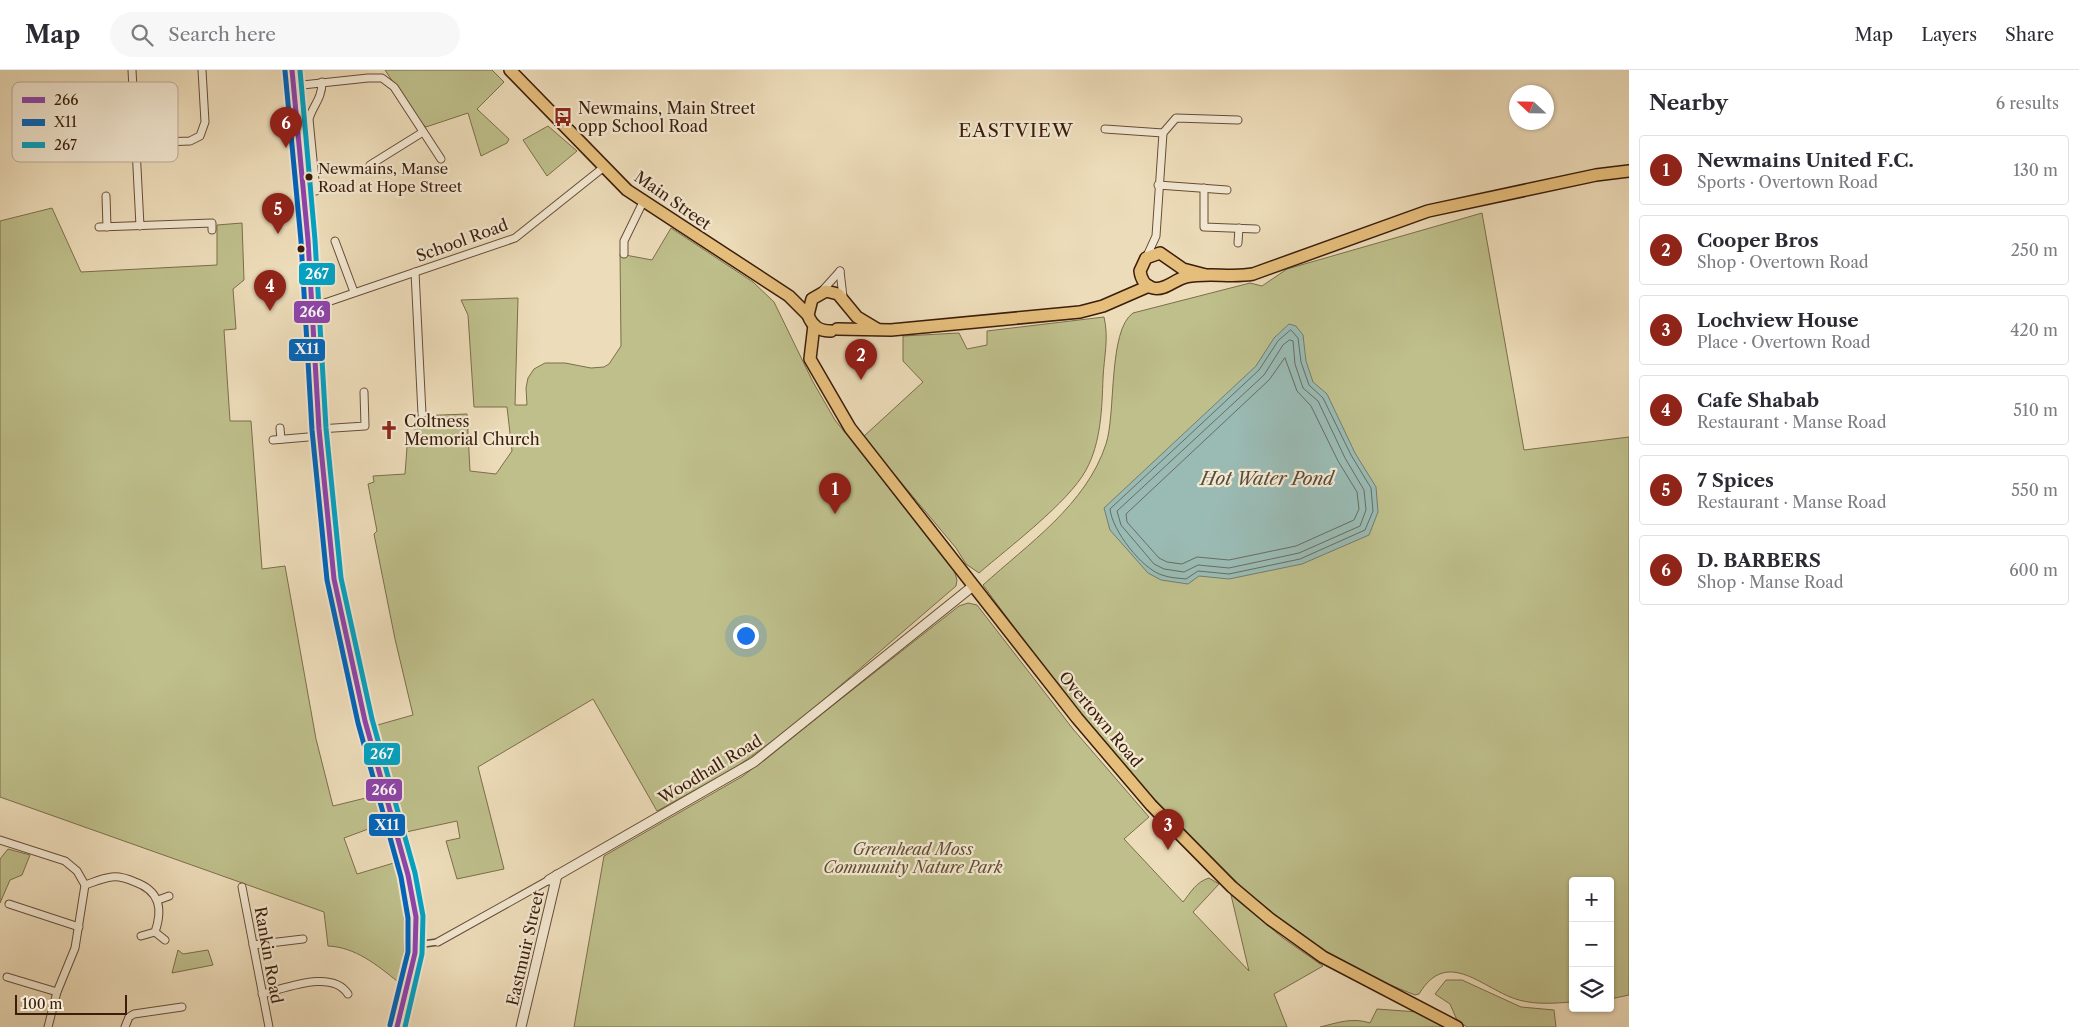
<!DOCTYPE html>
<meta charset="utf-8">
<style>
body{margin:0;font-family:"Libre Caslon Text",serif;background:#f7f7f7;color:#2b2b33}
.controls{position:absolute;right:15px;bottom:15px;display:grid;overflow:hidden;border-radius:5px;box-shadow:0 1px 4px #0004}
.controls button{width:45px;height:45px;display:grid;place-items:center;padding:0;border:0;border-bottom:1px solid #e1e1e2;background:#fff;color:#2b2b33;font:25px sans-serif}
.compass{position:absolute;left:1509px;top:15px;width:45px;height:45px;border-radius:50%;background:#fff;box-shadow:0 1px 4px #0004;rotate:292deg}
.scale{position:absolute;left:15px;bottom:12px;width:112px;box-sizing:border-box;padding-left:5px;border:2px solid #3b1d0a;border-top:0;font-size:14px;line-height:18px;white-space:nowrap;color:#3b1d0a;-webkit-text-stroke:4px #f3e8d2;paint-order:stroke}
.you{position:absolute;left:745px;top:565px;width:18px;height:18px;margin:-12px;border:4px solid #fff;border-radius:50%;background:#1a73e8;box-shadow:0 0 0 8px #1a73e833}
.badge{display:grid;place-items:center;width:32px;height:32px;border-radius:50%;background:#8f2418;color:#fff;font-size:16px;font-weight:700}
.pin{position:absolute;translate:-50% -41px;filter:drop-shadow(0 1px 2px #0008)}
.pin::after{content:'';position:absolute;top:26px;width:18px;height:15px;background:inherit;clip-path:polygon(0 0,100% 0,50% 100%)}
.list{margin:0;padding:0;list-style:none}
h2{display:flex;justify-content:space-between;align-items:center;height:65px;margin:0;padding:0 20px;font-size:21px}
h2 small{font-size:16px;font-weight:400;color:#7c7c81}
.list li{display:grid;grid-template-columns:32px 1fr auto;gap:15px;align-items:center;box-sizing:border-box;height:70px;margin:0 10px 10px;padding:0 10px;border:1px solid #e1e1e2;border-radius:5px}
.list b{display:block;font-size:19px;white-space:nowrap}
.list p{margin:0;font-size:16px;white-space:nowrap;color:#7c7c81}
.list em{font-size:16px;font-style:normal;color:#7c7c81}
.icon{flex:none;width:28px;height:28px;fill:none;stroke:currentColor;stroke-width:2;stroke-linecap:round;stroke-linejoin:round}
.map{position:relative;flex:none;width:1629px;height:957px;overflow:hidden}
header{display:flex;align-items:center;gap:30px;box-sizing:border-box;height:70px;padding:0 25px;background:#fff;border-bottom:1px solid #e1e1e2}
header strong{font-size:24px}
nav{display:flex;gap:28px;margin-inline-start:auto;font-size:18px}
.search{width:350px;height:45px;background:#f7f7f7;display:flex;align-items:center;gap:12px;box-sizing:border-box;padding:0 18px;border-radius:28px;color:#7c7c81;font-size:19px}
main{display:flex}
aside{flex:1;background:#fff}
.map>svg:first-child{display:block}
.green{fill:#bebf8b;stroke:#7c6e4a}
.water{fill:#9abbb4;stroke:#747c70}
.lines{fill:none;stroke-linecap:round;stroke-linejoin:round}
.shore{stroke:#6a6c5f;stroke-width:1}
.pedestrian-casing{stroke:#684d36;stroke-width:8}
.minor-casing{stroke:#684d36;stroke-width:9}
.tertiary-casing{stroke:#684d36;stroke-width:11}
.primary-casing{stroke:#3b1d0a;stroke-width:14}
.pedestrian{stroke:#f3e8d2;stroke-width:5}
.minor{stroke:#f3e8d2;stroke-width:7}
.tertiary{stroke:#f3e8d2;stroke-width:9}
.primary{stroke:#e6be7c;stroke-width:11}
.bus-1-casing{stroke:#f3e8d2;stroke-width:9}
.bus-2-casing{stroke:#f3e8d2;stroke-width:9}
.bus-3-casing{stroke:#f3e8d2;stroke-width:9}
.bus-1{stroke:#8e44ad;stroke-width:5}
.bus-2{stroke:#0065bd;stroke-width:5}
.bus-3{stroke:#03a2c4;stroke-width:5}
.bus-dot{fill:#3b1d0a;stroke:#f3e8d2;stroke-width:2}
.labels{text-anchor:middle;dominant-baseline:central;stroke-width:4.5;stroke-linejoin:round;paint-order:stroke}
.bus-label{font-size:15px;fill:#3b1d0a;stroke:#f3e8d2;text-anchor:start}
.poi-label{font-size:16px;fill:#3b1d0a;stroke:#f3e8d2;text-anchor:start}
.street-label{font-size:16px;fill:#3b1d0a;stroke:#f3e8d2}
.park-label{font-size:16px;font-style:italic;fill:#624e31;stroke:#f3e8d2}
.water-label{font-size:18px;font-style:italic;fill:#584c3d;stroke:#f3e8d2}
.quarter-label{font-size:19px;letter-spacing:1px;fill:#3b1d0a;stroke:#f3e8d2}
.key{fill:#f3e8d2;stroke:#bcab96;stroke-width:1}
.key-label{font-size:14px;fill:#3b1d0a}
.line-badge{stroke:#f3e8d2;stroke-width:2}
.badge-label{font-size:14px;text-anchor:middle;font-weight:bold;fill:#fff}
</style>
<header>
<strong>Map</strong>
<div class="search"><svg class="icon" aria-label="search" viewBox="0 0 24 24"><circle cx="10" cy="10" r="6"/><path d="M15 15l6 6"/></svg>Search here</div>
<nav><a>Map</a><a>Layers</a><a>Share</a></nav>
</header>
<main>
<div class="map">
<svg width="1629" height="957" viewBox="0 0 1629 957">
<rect width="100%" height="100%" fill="#eddcb9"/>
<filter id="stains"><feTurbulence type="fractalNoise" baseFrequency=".004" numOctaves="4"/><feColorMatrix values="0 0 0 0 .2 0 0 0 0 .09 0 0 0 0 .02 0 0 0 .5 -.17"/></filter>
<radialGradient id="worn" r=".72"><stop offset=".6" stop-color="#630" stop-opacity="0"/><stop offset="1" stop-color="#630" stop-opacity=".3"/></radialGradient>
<g class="green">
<polygon points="385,0 492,0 504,12 477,39 509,69 507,73 481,86 468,43 426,57 419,51"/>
<polygon points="548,56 577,81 547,106 523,70"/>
<path d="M52 138 81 202 217 195V155L242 153 244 210 233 219 236 259 224 260 230 351H251L262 499 285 496 316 669 333 736 378 725 384 748 379 755 344 768 357 804 397 792C403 834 409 867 399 910L397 911C377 895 355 877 328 876L324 842 0 727V151Z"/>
<path d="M1482 143 1524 380 1629 367V925L1610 929V811H1573V932C1555 933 1537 935 1519 930 1483 920 1448 876 1419 924L1415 925C1393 916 1372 908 1352 897 1301 870 1256 831 1214 791 1128 707 1054 612 983 515 1028 474 1086 435 1106 374 1116 344 1108 260 1133 243L1250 213 1262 216 1287 199Z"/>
<polygon points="671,158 753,212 774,232 813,312 835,350 954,500 957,510 956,516 792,657 735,698 657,741 593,629 478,697 504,799 457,809 446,771 460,768 457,751 406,762 374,656 413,645 395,569 374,464 377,461 368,414 374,412 373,406 405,404 407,377 415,376 415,346 467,344 470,401 496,404 512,381 507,337 474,337 468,245 461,230 518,228 515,335 527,335 526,318 528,308 534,299 545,293 565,293 591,298 604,297 609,294 621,276 620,184 652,190"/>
<path d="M1104 247C1109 268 1104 287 1103 308 1102 338 1101 373 1086 400 1069 432 1008 478 979 503L966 494 956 478 863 367 923 312 903 291V266L959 263 967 279 987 275V261Z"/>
<path d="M968 533 977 535 1073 659 1149 747 1124 769 1183 832C1191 822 1196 812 1209 808L1219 814 1193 842 1249 901 1231 825 1283 868 1323 896 1274 924 1287 957H574L604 786 743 706 959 536Z"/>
<polygon points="8,779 30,785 22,805 10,810 0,833 0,789"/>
<polygon points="178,880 183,884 208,880 213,895 172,903"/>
<polygon points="1446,910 1462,910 1521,937 1554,940 1556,957 1467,957 1457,950 1450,934 1435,924"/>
<path d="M1377 939 1418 942 1445 957H1320C1337 953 1352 947 1370 953Z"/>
</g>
<polygon class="water" points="1289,254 1296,256 1303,265 1306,291 1313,312 1327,324 1355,383 1376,417 1378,442 1369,465 1302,494 1229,509 1199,506 1188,514 1161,510 1148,503 1110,460 1104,438 1256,296 1274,268"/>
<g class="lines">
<g class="shore">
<path d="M1291 260 1298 268 1301 292 1309 315 1323 328 1351 385 1371 418 1373 441 1365 460 1300 489 1229 504 1198 501 1186 509C1178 508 1170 508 1162 505 1142 499 1112 460 1110 439L1259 300 1278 271Z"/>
<polygon points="1290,270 1293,271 1295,294 1303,318 1318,331 1345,388 1364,420 1366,440 1360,456 1299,483 1229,498 1198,495 1184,502 1164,499 1154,494 1121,455 1117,441 1264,305 1283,275"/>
<polygon points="1285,288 1297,321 1311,336 1338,391 1357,422 1359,439 1354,450 1296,476 1229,490 1197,487 1182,494 1167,492 1159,488 1127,452 1126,444 1269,310"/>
</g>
<g class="pedestrian-casing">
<polyline id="pedestrian" points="416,875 438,872"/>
</g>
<g class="minor-casing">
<g id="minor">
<polyline points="132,0 140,156"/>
<polyline points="293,16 368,8 382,8 394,17 441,89"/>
<polyline points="1105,59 1163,63"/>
<polyline points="136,73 190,71 200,66 205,52 202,0"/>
<polyline points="370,95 423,62"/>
<polyline points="1158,115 1227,120"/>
<polyline points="1204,118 1204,157 1256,159"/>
<path d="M316 121 309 49C313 35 322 29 322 12"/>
<polyline points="106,126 107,157"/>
<polyline points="99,157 212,153 212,160"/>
<polyline points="335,171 354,222"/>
<polyline points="1238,173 1239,158"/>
<polyline points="624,184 624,171 643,132"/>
<polyline points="1146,188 1156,166 1163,63 1176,48 1238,50"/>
<polyline points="840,201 843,227"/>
<polyline points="415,202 422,344"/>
<polyline points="822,221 840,201"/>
<polyline points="313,237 515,168 604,97"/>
<polyline points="280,358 281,369"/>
<polyline points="319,359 365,356 364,322"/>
<polyline points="273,370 320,366"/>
<polyline points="0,770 65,791 77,801 85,815 75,878 57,922 48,957"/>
<path d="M85 815C94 812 103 808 112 807 120 806 128 809 135 812 160 821 163 839 155 862L141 866"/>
<polyline points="242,817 269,957"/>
<polyline points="158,830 169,826"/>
<polyline points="9,834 79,857"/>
<polyline points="155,862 165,870"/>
<polyline points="438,872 549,810"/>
<polyline points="253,875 303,869"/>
<polyline points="7,907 57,922"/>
<path d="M262 924C287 918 332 899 348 924"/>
<polyline points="125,957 129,947 134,944 182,937"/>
</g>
</g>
<g class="tertiary-casing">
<g id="tertiary">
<polyline points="549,810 754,692 973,516"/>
<polyline points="521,957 557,805"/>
</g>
</g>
<g class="primary-casing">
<g id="primary">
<polyline points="292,0 308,170 319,359 334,509 365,651 408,805 416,847 415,883 397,957"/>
<polyline points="510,0 627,120 789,226 808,245"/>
<path d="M1206 205 1183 199 1160 183 1146 188 1140 201C1141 209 1145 216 1153 218 1165 221 1175 209 1186 207 1208 202 1231 208 1253 204L1428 141 1596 105 1629 101"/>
<polyline points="814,255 810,289 850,358 1077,648 1151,735 1232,817 1270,849 1323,887 1457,957"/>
<polyline points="837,259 891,260 1080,242 1103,236 1149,216"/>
<path d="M831 261C819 261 812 256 808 245L812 229 826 221 838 224 857 247 877 259"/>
</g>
</g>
<use href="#pedestrian" class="pedestrian"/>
<use href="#minor" class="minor"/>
<use href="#tertiary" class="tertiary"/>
<use href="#primary" class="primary"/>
<g class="bus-1-casing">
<polyline id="bus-1" points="292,0 308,170 319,359 334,509 365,651 408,805 416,847 415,883 397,957"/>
</g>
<g class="bus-2-casing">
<polyline id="bus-2" points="285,1 301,171 312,360 327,510 358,653 401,807 408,848 408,882 390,955"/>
</g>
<g class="bus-3-casing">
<polyline id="bus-3" points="300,0 315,170 326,358 341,508 372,649 415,803 423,846 422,884 405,957"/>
</g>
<use href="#bus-1" class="bus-1"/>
<use href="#bus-2" class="bus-2"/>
<use href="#bus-3" class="bus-3"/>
</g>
<defs>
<g id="bus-bare" transform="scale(1.5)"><path d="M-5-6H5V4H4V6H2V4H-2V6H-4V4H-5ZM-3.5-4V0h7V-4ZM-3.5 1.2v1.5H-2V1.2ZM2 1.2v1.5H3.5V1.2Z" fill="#8f2418" stroke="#f3e8d2" stroke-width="2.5" paint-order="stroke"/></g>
<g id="church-bare" transform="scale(1.5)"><path d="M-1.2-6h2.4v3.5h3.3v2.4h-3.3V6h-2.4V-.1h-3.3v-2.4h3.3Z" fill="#8f2418" stroke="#f3e8d2" stroke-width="2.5" paint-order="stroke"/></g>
</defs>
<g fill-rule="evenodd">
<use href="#bus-bare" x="563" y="47"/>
<use href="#church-bare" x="389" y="360"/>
</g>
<g class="bus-dot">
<circle cx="309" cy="107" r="4.5"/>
<circle cx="301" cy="179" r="4.5"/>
</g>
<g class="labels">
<g class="bus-label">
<text x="318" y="98">Newmains, Manse<tspan x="318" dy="18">Road at Hope Street</tspan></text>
</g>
<g class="poi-label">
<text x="578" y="38">Newmains, Main Street<tspan x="578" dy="18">opp School Road</tspan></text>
<text x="404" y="351">Coltness<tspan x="404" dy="18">Memorial Church</tspan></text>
</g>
<g class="street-label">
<text transform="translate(673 130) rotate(35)">Main Street</text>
<text transform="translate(462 170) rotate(-20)">School Road</text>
<text transform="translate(1101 649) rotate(50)">Overtown Road</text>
<text transform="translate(710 699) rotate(-31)">Woodhall Road</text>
<text transform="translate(525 878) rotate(-77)">Eastmuir Street</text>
<text transform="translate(269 885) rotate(80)">Rankin Road</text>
</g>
<g class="park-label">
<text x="913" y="779">Greenhead Moss<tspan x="913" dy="18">Community Nature Park</tspan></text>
</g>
<g class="water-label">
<text x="1267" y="409">Hot Water Pond</text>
</g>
<g class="quarter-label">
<text x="1016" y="60">EASTVIEW</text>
</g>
</g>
<rect x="12" y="12" width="166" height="80" rx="8" class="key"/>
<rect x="22" y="27" width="23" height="6" fill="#8e44ad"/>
<rect x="22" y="49" width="23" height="7" fill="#0065bd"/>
<rect x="22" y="72" width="23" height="6" fill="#03a2c4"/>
<g class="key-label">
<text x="54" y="35">266</text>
<text x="54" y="57">X11</text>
<text x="54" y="80">267</text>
</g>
<g class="line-badge">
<rect x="298" y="192" width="38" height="24" rx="5" fill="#03a2c4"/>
<rect x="293" y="230" width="38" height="24" rx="5" fill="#8e44ad"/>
<rect x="288" y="268" width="38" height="24" rx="5" fill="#0065bd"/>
<rect x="363" y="672" width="38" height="24" rx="5" fill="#03a2c4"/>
<rect x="365" y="708" width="38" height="24" rx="5" fill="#8e44ad"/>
<rect x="368" y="743" width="38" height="24" rx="5" fill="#0065bd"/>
</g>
<g class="badge-label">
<text x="317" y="209">267</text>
<text x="312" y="247">266</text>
<text x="307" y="284">X11</text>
<text x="382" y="689">267</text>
<text x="384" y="725">266</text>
<text x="387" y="760">X11</text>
</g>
<rect width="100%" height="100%" filter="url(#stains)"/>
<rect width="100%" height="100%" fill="url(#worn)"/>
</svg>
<div class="controls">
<button>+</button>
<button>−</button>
<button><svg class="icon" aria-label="layers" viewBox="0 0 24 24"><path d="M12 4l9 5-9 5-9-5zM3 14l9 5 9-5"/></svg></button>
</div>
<svg class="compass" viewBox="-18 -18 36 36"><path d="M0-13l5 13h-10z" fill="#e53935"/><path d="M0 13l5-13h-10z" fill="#7c7c81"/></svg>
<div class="scale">100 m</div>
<div class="you"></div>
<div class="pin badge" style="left:835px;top:444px">1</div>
<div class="pin badge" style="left:861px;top:310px">2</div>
<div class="pin badge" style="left:1168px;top:780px">3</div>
<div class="pin badge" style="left:270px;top:241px">4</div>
<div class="pin badge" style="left:278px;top:164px">5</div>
<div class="pin badge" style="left:286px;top:78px">6</div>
</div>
<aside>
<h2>Nearby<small>6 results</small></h2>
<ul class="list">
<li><span class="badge">1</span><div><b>Newmains United F.C.</b><p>Sports · Overtown Road</p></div><em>130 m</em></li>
<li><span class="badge">2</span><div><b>Cooper Bros</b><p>Shop · Overtown Road</p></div><em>250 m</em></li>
<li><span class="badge">3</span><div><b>Lochview House</b><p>Place · Overtown Road</p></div><em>420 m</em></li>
<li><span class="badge">4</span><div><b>Cafe Shabab</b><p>Restaurant · Manse Road</p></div><em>510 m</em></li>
<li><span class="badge">5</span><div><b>7 Spices</b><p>Restaurant · Manse Road</p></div><em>550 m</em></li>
<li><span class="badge">6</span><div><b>D. BARBERS</b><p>Shop · Manse Road</p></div><em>600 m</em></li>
</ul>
</aside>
</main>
